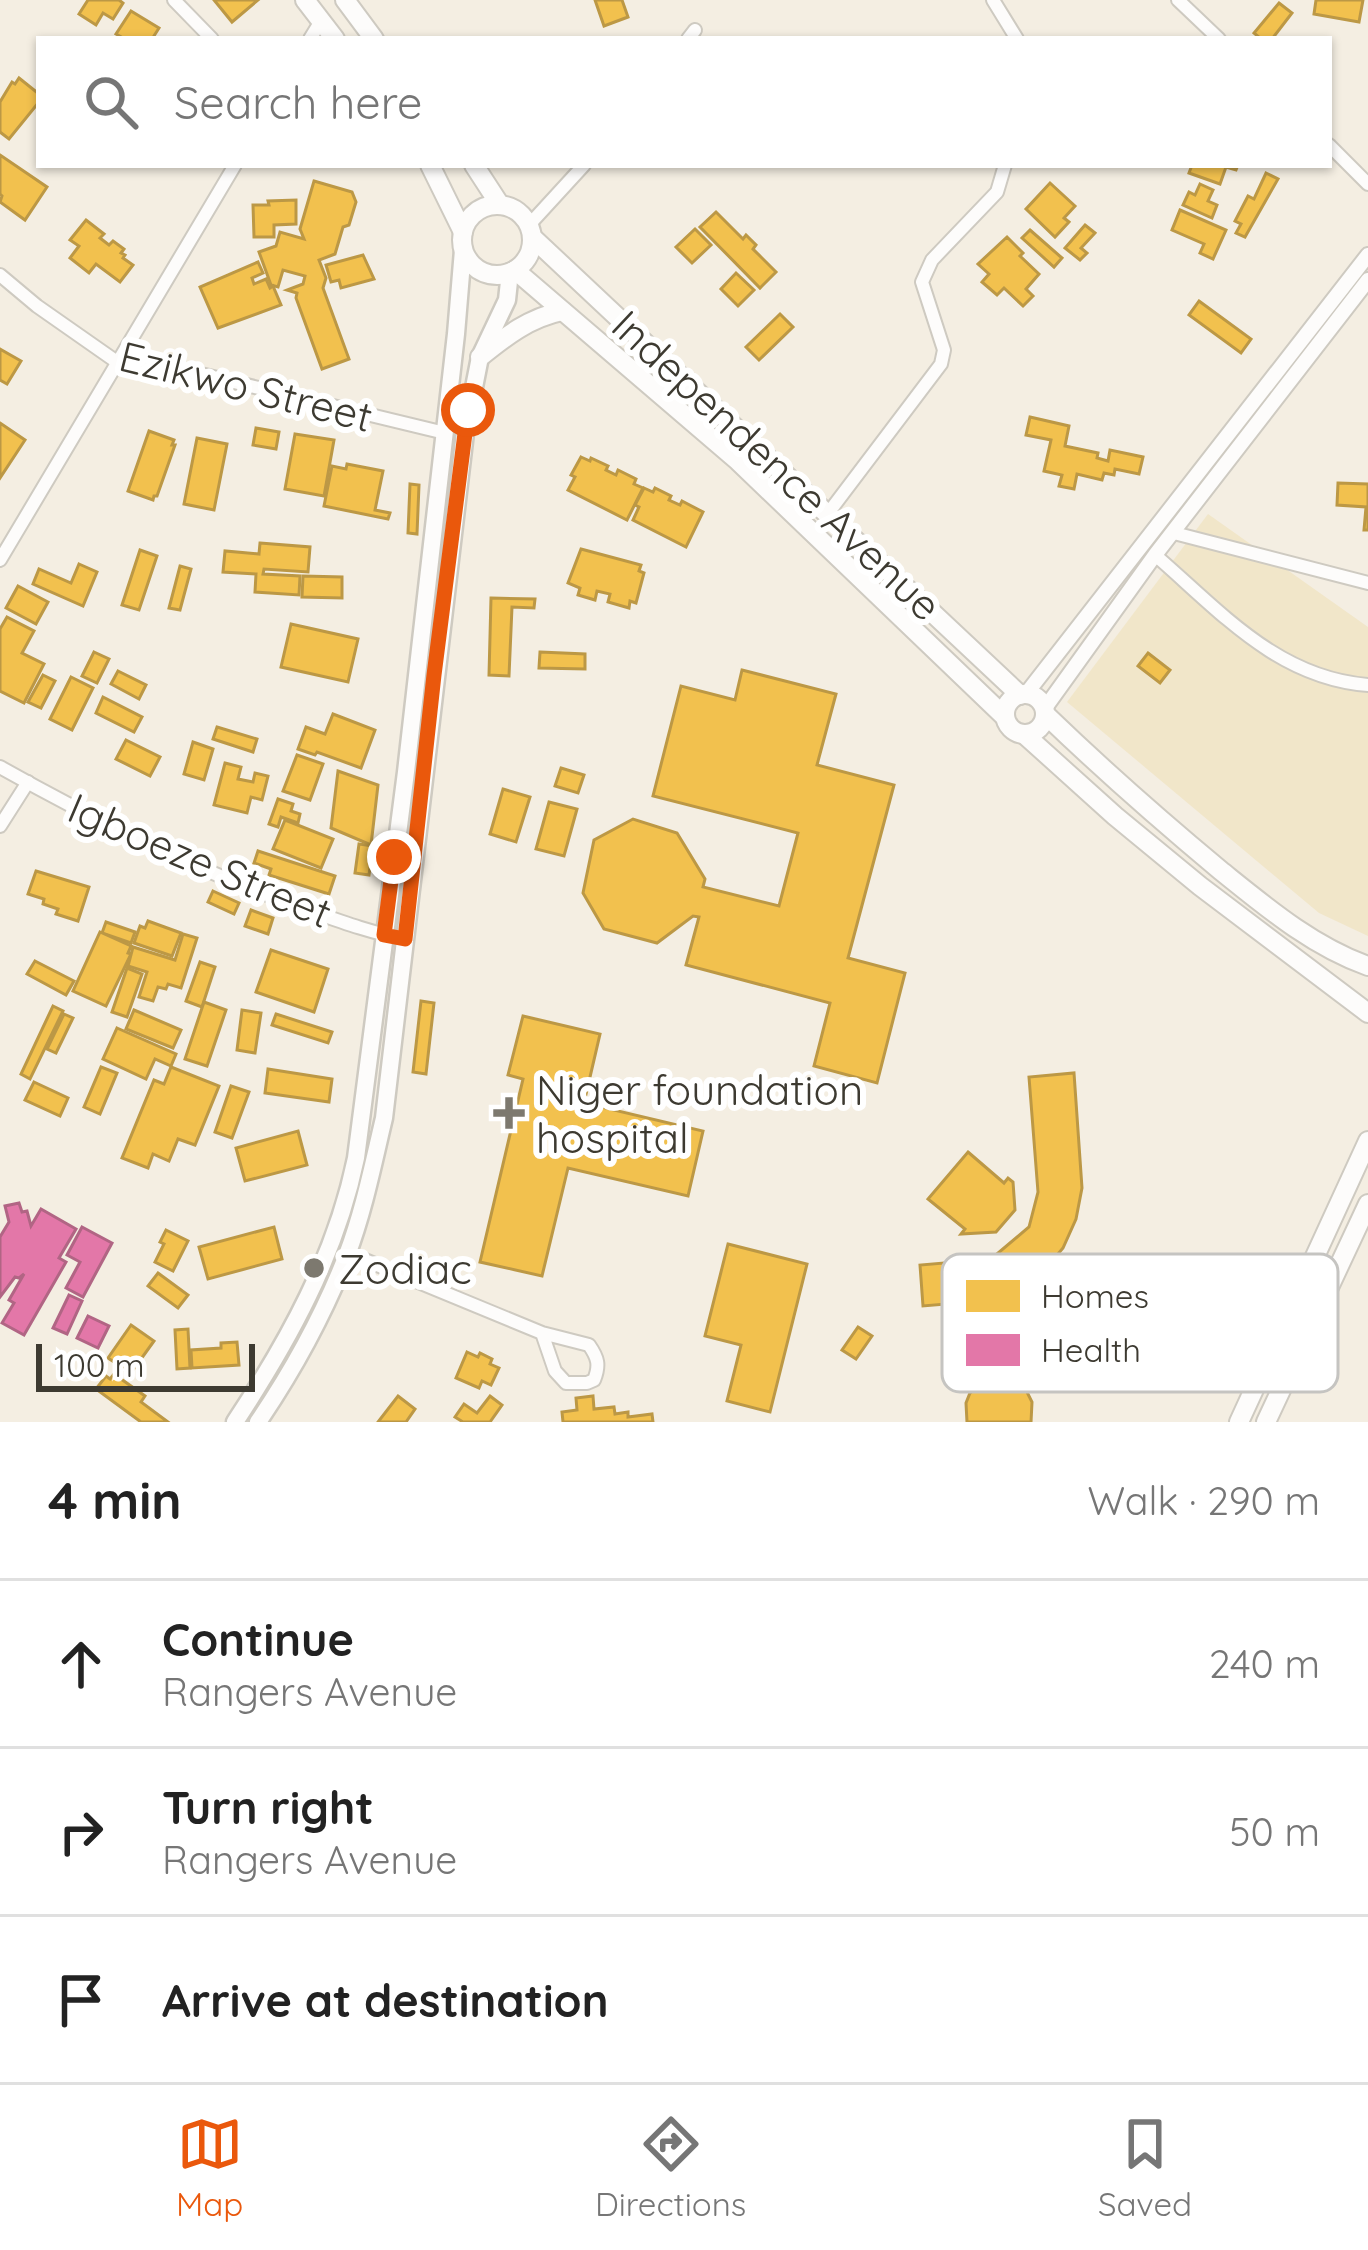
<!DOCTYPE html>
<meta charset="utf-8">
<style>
body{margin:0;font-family:Quicksand,sans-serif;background:#f2f2f2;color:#222}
.scale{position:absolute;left:36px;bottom:30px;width:219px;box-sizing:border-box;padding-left:12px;border:6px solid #3d3a31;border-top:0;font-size:33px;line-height:42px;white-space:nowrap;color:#3d3a31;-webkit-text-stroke:9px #fff;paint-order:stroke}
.stop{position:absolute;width:36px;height:36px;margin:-27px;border:9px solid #ea580c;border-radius:50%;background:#fff}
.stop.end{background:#ea580c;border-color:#fff;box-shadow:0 3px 12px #0008}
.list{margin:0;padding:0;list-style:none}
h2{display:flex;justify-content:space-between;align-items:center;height:156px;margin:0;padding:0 48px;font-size:51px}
h2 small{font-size:39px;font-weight:400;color:#767676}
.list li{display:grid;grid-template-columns:78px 1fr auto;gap:36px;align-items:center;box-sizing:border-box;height:168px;padding:0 48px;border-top:3px solid #e0e0e0}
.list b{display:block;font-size:45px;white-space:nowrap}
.list p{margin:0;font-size:39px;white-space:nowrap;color:#767676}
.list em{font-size:39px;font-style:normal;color:#767676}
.icon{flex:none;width:66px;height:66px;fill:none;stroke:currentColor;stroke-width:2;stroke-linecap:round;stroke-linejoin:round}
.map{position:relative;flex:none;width:1368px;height:1422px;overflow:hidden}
.search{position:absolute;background:#fff;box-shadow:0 3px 9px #0004;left:36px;right:36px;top:36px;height:132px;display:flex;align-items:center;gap:30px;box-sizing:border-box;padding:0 42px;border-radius:0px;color:#767676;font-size:45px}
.sheet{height:660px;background:#fff}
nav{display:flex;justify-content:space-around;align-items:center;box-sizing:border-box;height:168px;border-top:3px solid #e0e0e0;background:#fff;font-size:33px;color:#767676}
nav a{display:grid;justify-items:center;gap:6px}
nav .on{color:#ea580c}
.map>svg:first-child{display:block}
.green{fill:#f1e6c9}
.homes{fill:#f2c14e;stroke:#bc9845;stroke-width:3}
.health{fill:#e377a8;stroke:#b16584;stroke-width:3}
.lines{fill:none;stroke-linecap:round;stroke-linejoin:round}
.minor-casing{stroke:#cecac1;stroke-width:16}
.tertiary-casing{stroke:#cecac1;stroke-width:18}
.secondary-casing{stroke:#cecac1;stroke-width:21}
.primary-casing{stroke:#cecac1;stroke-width:22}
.minor{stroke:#fdfcfb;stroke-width:12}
.tertiary{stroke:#fdfcfb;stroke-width:14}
.secondary{stroke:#fdfcfb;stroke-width:16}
.primary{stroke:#fdfcfb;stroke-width:18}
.route{stroke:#ea580c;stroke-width:15}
.poi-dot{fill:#7d796f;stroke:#fff;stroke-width:4.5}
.labels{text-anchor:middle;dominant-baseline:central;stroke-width:12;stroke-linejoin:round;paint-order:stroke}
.street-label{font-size:42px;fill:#3d3a31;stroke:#fff}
.poi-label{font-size:42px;fill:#3d3a31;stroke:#fff;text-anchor:start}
.key{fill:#fff;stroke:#c5c4c1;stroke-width:3}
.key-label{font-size:33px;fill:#3d3a31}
</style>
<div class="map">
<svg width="1368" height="1422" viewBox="0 0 1368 1422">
<rect width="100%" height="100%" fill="#f4eee2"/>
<polygon class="green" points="1208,514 1368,627 1368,936 1319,913 1067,702"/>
<g class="homes">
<polygon points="88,0 119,0 123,3 113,19 103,13 96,25 79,14"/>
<polygon points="214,0 258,0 232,22"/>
<polygon points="595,0 622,0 628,17 604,26"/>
<polygon points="1316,0 1363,0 1359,22 1314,14"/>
<polygon points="1279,3 1292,13 1272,39 1261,39 1254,33"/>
<polygon points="131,11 159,28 152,39 125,39 116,34"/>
<polygon points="19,78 39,94 39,102 9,139 0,132 0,102 12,82 15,84"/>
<polygon points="0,155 47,187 25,220 0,202 2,196 0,194"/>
<polygon points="1192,165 1238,165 1236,170 1226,167 1220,184 1189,173"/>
<polygon points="1266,173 1278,179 1245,237 1236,233 1241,224 1235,221 1248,196 1254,199"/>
<polygon points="314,181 352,192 356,202 349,225 343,227 335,254 319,260 326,278 323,288 349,359 322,369 296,298 297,293 287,290 303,284 305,276 283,270 278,287 271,285 259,252 276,246 280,232 304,239 300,229"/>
<polygon points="1050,183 1075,206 1064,218 1069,222 1055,237 1026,209"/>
<polygon points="1200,184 1213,190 1208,201 1217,205 1212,218 1183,205 1189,192 1195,195"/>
<polygon points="296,200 296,224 274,225 274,237 254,237 253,205 269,205 268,201"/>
<polygon points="1180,210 1226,230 1213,259 1200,253 1204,244 1172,230"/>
<polygon points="716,212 743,239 746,235 756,245 753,249 776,272 760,288 700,227"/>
<polygon points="86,220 104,234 100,238 109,245 113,241 124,249 121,253 125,255 123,258 133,265 120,282 96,264 89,273 70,258 79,246 70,240"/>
<polygon points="1085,225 1095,233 1081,248 1087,253 1080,260 1065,248"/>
<polygon points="695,229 711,245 692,263 676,247"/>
<polygon points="1030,230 1062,258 1054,267 1022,238"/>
<polygon points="1007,237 1023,253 1020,256 1039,274 1026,289 1033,296 1023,306 1004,288 997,295 982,282 989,274 978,264"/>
<polygon points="363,255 374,279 341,288 339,280 331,282 326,265"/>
<polygon points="258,262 263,273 252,278 254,284 266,279 270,288 273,286 281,305 218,328 200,287"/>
<polygon points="736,273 754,290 738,306 721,289"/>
<polygon points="1199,301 1251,339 1241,353 1189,315"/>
<polygon points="780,314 793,327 759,360 746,347"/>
<polygon points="0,349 21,361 7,384 0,380"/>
<polygon points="1030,417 1069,426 1065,446 1098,453 1097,458 1108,461 1110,450 1143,457 1139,474 1115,469 1114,475 1104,473 1102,480 1077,474 1074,489 1059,486 1062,475 1044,471 1051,440 1026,435"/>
<polygon points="0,423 25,440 0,478"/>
<polygon points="256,428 279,432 276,449 253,445"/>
<polygon points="149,431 174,440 172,445 175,445 157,496 154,496 153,500 128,491"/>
<polygon points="295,434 334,440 324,496 285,489"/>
<polygon points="197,438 227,444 214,510 184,504"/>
<polygon points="581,457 590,461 591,458 608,466 606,470 616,475 618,470 636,479 634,484 643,488 627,520 568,490 575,477 571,475"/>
<polygon points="347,464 383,471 375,510 390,513 388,519 324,506 332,466 346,469"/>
<polygon points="1338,483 1368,484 1368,530 1364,530 1366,507 1337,505"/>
<polygon points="410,484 419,485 417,534 408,533"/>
<polygon points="644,488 653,492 655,488 671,496 669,500 680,505 682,501 703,512 686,547 633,520 639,507 635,505"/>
<polygon points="260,543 310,547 308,572 264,569 263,574 300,576 299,595 255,592 256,574 223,572 225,551 259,554"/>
<polygon points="581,549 641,565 639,571 644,573 636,603 630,601 629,608 608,602 610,594 597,591 595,600 578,595 580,588 568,583"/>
<polygon points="140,550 157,556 139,610 122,605"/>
<polygon points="79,564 97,572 83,606 33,584 39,569 71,583"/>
<polygon points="180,566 191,569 180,610 169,608"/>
<polygon points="303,576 342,577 342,598 302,597"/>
<polygon points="18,586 48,602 36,624 6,608"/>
<polygon points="491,598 535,599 534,608 512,607 509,676 489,675"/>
<polygon points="7,617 34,631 22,653 44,664 24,703 0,691 0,629"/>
<polygon points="291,624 358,639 348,682 281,667"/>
<polygon points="94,652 109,659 97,683 82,676"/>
<polygon points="540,652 585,654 585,669 539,668"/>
<polygon points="1148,653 1170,670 1160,683 1138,666"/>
<polygon points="742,670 836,694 817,765 894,785 848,958 905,973 877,1083 814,1066 830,1003 686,965 699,917 693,916 657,943 604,929 583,893 594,840 633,819 677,833 705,879 703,887 779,906 798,833 653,796 681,686 735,700"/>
<polygon points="118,671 146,685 139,699 111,684"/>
<polygon points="43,675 55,681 41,708 28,702"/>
<polygon points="71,677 93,688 72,730 50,719"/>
<polygon points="103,697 142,717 134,732 96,713"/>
<polygon points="333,714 375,730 361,768 317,752 315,755 298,749 306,727 325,734"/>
<polygon points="217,727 257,739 253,752 213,739"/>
<polygon points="126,740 160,757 150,776 116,759"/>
<polygon points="193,742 213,749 204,780 184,774"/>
<polygon points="297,755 323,764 310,800 283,791"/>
<polygon points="225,763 241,767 238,779 253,782 255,773 268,776 262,800 251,797 247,813 214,805"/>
<polygon points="561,768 584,775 578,793 555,786"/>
<polygon points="338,771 378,785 371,845 331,828"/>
<polygon points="503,789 530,797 516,842 490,834"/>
<polygon points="278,799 293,804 291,811 300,814 298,823 281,817 278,827 269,824"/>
<polygon points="549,802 577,809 564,856 536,849"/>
<polygon points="285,820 333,839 321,868 273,849"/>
<polygon points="359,844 373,846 369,875 355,873"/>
<polygon points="258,851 335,876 329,894 269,875 271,869 254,863"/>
<polygon points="36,871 89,887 78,921 56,914 58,909 43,904 44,899 28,894"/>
<polygon points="213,891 239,903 234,914 208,902"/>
<polygon points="251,910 273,918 268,934 245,926"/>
<polygon points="148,921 181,933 172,956 134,943 140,926 145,928"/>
<polygon points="106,922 135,932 131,943 102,933"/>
<polygon points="100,932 131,946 128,953 131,954 106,1006 73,991"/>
<polygon points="183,934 197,938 181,988 168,984 166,989 158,987 153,1001 139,997 147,972 128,966 133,947 175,960"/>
<polygon points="271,950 328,969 314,1012 256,992"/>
<polygon points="35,961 74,981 66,995 27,974"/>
<polygon points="200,962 215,967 202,1007 186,1001"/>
<polygon points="127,968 142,974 127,1017 112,1012"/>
<polygon points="421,1001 434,1003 426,1074 413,1072"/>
<polygon points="204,1002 226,1010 207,1066 185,1059"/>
<polygon points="53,1006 63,1011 30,1079 21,1074"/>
<polygon points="134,1010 181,1030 173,1048 126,1029"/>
<polygon points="242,1010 261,1013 255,1053 237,1050"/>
<polygon points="64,1014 73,1018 56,1053 47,1049"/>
<polygon points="276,1014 332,1032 328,1043 272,1025"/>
<polygon points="523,1016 600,1034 584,1103 703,1131 688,1196 568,1168 542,1276 480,1262 523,1079 508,1075"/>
<polygon points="117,1028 176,1054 171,1066 155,1059 146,1079 103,1059"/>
<polygon points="101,1067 117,1073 100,1114 84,1107"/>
<polygon points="171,1067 219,1086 195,1145 178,1139 169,1161 153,1154 148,1168 122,1158 154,1080 164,1084"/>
<polygon points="268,1069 332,1079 329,1102 265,1093"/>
<polygon points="1074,1073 1082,1188 1076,1219 1063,1248 1042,1273 1029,1283 994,1300 923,1306 920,1265 991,1259 1029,1227 1038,1192 1029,1077"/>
<polygon points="34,1082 68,1098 60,1116 25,1100"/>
<polygon points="231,1086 249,1092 232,1138 215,1132"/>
<polygon points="298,1131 307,1165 245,1181 236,1148"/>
<polygon points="968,1152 1004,1183 1008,1178 1013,1182 1015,1210 996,1232 961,1234 965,1229 928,1199"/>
<polygon points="274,1227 282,1259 208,1279 199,1247"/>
<polygon points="166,1230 188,1241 173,1271 155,1262 164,1244 160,1242"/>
<polygon points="728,1244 807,1264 770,1412 727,1401 741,1345 705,1336"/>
<polygon points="158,1273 188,1295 178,1308 148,1286"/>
<polygon points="131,1325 154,1341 131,1373 108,1358"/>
<polygon points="858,1327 872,1336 856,1359 842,1350"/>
<polygon points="188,1329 190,1368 177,1369 175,1330"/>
<polygon points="237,1342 239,1365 192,1368 191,1350 221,1348 221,1343"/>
<polygon points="467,1352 478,1357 480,1353 492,1359 490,1364 499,1368 491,1385 482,1381 479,1388 456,1378"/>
<polygon points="114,1374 145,1396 141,1402 168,1422 141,1422 96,1389 106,1376 110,1379"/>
<polygon points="997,1377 1009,1378 1027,1392 1032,1402 1031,1422 967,1422 966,1403 970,1393 986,1379"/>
<polygon points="398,1396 415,1409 406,1422 378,1422"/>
<polygon points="490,1396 502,1405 490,1422 463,1422 455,1417 464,1404 477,1413"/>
<polygon points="593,1396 594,1409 614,1407 615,1414 628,1412 628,1417 652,1414 653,1422 563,1422 562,1412 577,1410 576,1398"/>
</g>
<g class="health">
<polygon points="19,1203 22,1212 27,1211 31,1226 41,1209 76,1229 59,1258 66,1262 24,1335 2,1323 14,1303 9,1300 24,1274 19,1278 15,1277 0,1297 0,1237 9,1222 5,1206"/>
<polygon points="82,1227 112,1243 83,1297 66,1288 80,1262 67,1255"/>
<polygon points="69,1295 82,1301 67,1334 53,1328"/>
<polygon points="88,1316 109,1326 98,1348 77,1338"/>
</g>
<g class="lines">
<g class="minor-casing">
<g id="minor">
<polyline points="174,0 212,39"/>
<polyline points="993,0 1017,39"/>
<polyline points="1178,0 1219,39"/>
<polyline points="310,39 321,21"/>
<polyline points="688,39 695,30"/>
<polyline points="1329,145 1368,184"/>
<polyline points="529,225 584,165"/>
<polyline points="0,275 37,306 117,362 180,369 445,433"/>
<polyline points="829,512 941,364 944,350 922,282 932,260 997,192 1005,165"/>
<polyline points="1174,533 1368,583"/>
<path d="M1155 555C1220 611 1277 678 1368 685"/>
<polyline points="0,560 235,165"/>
<path d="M0 767C94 820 190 867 291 904 329 917 366 932 405 939"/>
<polyline points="0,826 28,782"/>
<path d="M348 1253 542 1333 589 1345C598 1358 600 1365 594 1380L587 1383H566L555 1371 542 1333"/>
</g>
</g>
<g class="tertiary-casing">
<g id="tertiary">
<polyline points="1026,694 1368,255"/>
<polyline points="1045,708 1155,555 1368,280"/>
</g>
</g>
<g class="secondary-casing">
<g id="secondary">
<path d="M235 1422C289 1340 336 1255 356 1158L406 772 456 334 463 250"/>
<path d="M258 1422C294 1369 324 1314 347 1255 364 1210 373 1164 384 1118L465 433 480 357 507 300 510 272"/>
</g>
</g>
<g class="primary-casing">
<g id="primary">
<polyline points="305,0 335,39"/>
<polyline points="345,0 374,39"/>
<polyline points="430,165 463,232"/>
<polyline points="474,165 500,205"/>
<circle cx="497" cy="240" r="35"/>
<polyline points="532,237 1020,695"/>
<polyline points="515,270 738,461 1005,717"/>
<path d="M480 357C506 336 529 318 562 311"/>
<circle cx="1025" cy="714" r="20"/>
<path d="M1046 715C1102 769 1160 820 1220 870 1266 907 1312 946 1368 966"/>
<polyline points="1024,734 1115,816 1200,886 1368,1013"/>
<polyline points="1239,1422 1368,1141"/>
<polyline points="1266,1422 1368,1204"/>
</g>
</g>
<use href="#minor" class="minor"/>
<use href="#tertiary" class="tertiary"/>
<use href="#secondary" class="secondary"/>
<use href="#primary" class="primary"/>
</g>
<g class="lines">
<polyline class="route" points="394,857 384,935 405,939 434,675 468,410"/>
</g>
<g class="poi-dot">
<path d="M503 1095h12v12h12v12h-12v12h-12v-12h-12v-12h12z"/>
<circle cx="314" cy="1268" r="12"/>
</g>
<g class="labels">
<g class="street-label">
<text transform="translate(246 386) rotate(14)">Ezikwo Street</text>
<text transform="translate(777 465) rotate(43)">Independence Avenue</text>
<text transform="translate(200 860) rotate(23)">Igboeze Street</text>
</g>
<g class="poi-label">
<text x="536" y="1089">Niger foundation<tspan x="536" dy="48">hospital</tspan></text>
<text x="338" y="1268">Zodiac</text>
</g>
</g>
<rect x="942" y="1254" width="396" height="138" rx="18" class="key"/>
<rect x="966" y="1280" width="54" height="32" fill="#f2c14e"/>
<rect x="966" y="1334" width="54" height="32" fill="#e377a8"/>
<g class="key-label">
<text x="1041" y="1308">Homes</text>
<text x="1041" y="1362">Health</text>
</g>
</svg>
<div class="scale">100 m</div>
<div class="stop" style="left:468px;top:410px"></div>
<div class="stop end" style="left:394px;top:857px"></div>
<div class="search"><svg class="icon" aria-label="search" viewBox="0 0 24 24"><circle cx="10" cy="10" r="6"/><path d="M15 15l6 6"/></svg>Search here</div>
</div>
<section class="sheet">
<h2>4 min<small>Walk · 290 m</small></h2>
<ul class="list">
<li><svg class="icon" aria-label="ahead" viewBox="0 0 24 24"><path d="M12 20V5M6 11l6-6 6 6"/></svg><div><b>Continue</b><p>Rangers Avenue</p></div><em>240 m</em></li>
<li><svg class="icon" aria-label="right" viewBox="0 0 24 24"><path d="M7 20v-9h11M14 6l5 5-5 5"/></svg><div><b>Turn right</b><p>Rangers Avenue</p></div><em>50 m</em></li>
<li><svg class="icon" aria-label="arrive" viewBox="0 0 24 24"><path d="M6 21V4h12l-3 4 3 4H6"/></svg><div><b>Arrive at destination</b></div></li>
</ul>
</section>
<nav>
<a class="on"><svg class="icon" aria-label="map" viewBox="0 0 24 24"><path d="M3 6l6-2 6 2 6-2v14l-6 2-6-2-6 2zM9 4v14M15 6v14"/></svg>Map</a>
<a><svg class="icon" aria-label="directions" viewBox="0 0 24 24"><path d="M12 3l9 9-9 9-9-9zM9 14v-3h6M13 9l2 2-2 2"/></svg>Directions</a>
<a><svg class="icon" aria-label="saved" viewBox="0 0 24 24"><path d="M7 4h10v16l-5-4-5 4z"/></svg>Saved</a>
</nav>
